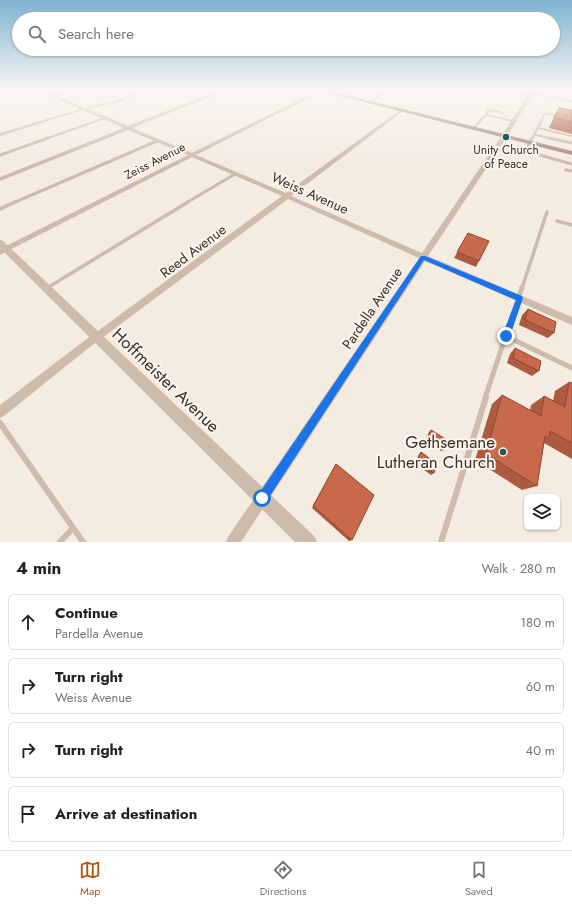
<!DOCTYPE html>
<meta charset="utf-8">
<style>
body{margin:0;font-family:Jost,sans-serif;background:#f2f2f2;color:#202124}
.controls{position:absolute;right:12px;bottom:12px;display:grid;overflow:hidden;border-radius:6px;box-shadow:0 1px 3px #0004}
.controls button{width:36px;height:36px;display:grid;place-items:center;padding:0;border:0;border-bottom:1px solid #e0e0e0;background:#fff;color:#202124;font:20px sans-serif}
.stop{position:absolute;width:12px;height:12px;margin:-9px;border:3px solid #1a73e8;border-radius:50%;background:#fff}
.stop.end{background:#1a73e8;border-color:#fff;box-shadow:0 1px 4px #0008}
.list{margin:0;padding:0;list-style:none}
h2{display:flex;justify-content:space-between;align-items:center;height:52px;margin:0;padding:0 16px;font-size:17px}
h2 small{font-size:13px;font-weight:400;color:#757577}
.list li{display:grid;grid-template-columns:26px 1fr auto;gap:12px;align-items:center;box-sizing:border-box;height:56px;margin:0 8px 8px;padding:0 8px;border:1px solid #e0e0e0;border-radius:6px}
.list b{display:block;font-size:15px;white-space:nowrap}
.list p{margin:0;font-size:13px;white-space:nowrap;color:#757577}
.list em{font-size:13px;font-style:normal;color:#757577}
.icon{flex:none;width:22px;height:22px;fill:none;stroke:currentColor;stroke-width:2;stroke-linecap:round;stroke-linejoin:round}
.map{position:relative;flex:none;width:572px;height:542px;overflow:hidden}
.search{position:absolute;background:#fff;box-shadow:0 1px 3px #0004;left:12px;right:12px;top:12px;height:44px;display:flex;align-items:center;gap:10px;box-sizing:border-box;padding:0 14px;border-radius:22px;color:#757577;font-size:15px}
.sheet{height:308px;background:#fff}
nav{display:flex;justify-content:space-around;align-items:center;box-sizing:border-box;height:56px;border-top:1px solid #e0e0e0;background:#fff;font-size:11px;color:#757577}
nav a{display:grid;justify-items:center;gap:2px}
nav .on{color:#b45309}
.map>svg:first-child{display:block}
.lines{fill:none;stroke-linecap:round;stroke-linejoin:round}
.service-far4{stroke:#cdbbac;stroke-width:2}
.service-far3{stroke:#cdbbac;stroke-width:3}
.service-far2{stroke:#cdbbac;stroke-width:3.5}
.service-far1{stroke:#cdbbac;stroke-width:5}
.service{stroke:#cdbbac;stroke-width:6}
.minor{fill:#cdbbac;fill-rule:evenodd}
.tertiary{fill:#cdbbac;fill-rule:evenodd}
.secondary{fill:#a18a7d;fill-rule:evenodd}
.wall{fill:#ac5a40}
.building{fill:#c8694b;stroke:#8c4a34}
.route{fill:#1a73e8}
.poi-dot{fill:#1f5a5e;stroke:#fbf5ee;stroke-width:1.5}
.labels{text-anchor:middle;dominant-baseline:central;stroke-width:4;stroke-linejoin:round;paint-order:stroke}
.far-poi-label{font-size:12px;fill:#3b302b;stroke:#fbf5ee}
.far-street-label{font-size:12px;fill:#3b302b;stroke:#fbf5ee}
.street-label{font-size:14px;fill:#3b302b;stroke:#fbf5ee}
.near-street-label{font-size:17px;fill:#3b302b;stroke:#fbf5ee}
.near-poi-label{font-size:17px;fill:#3b302b;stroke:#fbf5ee;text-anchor:end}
</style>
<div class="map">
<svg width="572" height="542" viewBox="0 0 572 542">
<rect width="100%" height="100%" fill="#f4ebe1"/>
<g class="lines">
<g class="service-far4">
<polyline points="531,93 572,101"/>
<polyline points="486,109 503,113"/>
<polyline points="486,115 513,121"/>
<polyline points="538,128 572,136"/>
<polyline points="473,129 490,110"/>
<polyline points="535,135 554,139"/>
<polyline points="45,139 105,118"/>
<polyline points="532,139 545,113 560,116"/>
</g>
<g class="service-far3">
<polyline points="549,138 572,143"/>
<polyline points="496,149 511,153 527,148 532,138"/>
<polyline points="522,150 572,164"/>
<polyline points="0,155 48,138"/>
<polyline points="566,170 572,171"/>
<polyline points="13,203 157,141"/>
<polyline points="186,203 235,174"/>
</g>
<g class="service-far2">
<polyline points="0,209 15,202"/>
<polyline points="557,221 572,225"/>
<polyline points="47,288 188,202"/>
<polyline points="522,288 547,212"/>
</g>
<g class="service-far1">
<polyline points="46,288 48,287"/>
<polyline points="506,336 572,368"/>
<polyline points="485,398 522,287"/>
</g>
<g class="service">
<polyline points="0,423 83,542"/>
<polyline points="60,542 73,528"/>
<polyline points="441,542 486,397"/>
</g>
<g class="minor">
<polygon points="41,89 54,95 72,89 80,89 57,96 84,108 114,101 148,89 155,89 116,103 88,109 128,126 223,89 229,89 132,128 192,153 319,90 321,90 321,92 196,155 286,193 400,110 402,110 402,112 291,196 422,253 493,149 527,97 492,89 502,89 528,95 532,89 536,89 499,149 428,256 572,317 572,325 425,261 241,542 226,542 228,537 419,258 288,199 86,350 4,416 0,418 0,405 80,344 282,196 192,157 0,255 0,249 188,155 128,130 0,181 0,177 124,128 83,110 0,136 0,133 80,109 35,89"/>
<polygon points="385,89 390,89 371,104 369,104 369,102"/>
<polygon points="430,89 435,89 439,94 436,95"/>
<polygon points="560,89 572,90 572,92"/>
</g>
<g class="tertiary">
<polygon points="10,89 10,90 0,92 0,90"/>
<polygon points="0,240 3,241 314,536 317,542 295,542 0,248"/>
</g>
<polygon class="secondary" points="313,89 322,89 572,151 572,155"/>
</g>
<g class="wall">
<polygon points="559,108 572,110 572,134 549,128 554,117"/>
<polygon points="468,233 479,261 476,267 454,258"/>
<polygon points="528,309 554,333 548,338 519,325 522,315"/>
<polygon points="515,348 539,371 532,376 507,363 510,354"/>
<polygon points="569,382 572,383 572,459 544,443 537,486 522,490 475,460 492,404 502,395 530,410 531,405 544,396 553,401 555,391"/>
<polygon points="431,430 444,450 441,451 425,441 429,432"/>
<polygon points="421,452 434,473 431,475 415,463 419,454"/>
<polygon points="336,464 352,540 349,541 312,508"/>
</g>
<g class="building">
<polygon points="559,108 572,110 572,122 554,118"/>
<polygon points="468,233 489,241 479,261 457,252"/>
<polygon points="528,309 556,322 554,333 525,320"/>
<polygon points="515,348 541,361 539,371 513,358"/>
<polygon points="569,382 572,383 572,443 550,431 549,438 545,436 537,486 486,454 502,395 541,416 544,396 565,407"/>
<polygon points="431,430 447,440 444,450 427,439"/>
<polygon points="421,452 437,464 434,473 417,462"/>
<polygon points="336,464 374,495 352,540 313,506"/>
</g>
<linearGradient id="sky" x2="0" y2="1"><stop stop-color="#7eb2d2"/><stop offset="0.54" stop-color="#faf6f2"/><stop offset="1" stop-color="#faf6f2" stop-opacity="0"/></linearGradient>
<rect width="572" height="165" fill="url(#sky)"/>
<polygon class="route" points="421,256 425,256 522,296 523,298 509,339 503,339 502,336 516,300 424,260 266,502 262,504 258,502 257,498 258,495"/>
<g class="poi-dot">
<circle cx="506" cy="137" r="4"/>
<circle cx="503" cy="452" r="4"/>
</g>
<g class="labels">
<g class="far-poi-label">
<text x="506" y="150">Unity Church<tspan x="506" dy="14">of Peace</tspan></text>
</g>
<g class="far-street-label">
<text transform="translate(155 161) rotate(-27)">Zeiss Avenue</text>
</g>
<g class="street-label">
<text transform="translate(310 193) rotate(24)">Weiss Avenue</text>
<text transform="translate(193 251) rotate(-37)">Reed Avenue</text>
<text transform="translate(372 308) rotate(-56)">Pardella Avenue</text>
</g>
<g class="near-street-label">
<text transform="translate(166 380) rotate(44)">Hoffmeister Avenue</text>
</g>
<g class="near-poi-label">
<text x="495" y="442">Gethsemane<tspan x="495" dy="20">Lutheran Church</tspan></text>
</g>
</g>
</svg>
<div class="controls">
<button><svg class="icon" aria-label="layers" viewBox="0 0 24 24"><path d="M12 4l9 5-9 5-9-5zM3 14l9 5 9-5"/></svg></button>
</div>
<div class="stop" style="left:262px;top:498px"></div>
<div class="stop end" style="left:506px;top:336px"></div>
<div class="search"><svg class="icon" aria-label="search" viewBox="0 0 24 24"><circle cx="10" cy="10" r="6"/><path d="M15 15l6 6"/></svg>Search here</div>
</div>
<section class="sheet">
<h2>4 min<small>Walk · 280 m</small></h2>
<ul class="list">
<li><svg class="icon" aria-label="ahead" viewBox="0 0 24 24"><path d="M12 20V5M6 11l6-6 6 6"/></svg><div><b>Continue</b><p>Pardella Avenue</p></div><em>180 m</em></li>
<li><svg class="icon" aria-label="right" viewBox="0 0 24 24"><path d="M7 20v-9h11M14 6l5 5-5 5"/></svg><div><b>Turn right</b><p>Weiss Avenue</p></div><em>60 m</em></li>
<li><svg class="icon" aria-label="right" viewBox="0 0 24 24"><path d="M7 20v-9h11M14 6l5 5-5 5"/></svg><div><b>Turn right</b></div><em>40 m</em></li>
<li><svg class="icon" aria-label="arrive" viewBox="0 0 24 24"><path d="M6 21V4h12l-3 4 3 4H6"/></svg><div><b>Arrive at destination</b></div></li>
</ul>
</section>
<nav>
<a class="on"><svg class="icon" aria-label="map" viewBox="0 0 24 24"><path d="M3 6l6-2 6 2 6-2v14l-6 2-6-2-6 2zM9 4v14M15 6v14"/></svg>Map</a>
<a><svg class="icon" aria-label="directions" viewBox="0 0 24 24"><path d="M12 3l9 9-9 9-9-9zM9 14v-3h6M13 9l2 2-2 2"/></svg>Directions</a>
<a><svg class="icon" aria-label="saved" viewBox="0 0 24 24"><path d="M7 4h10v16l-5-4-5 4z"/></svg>Saved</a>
</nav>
